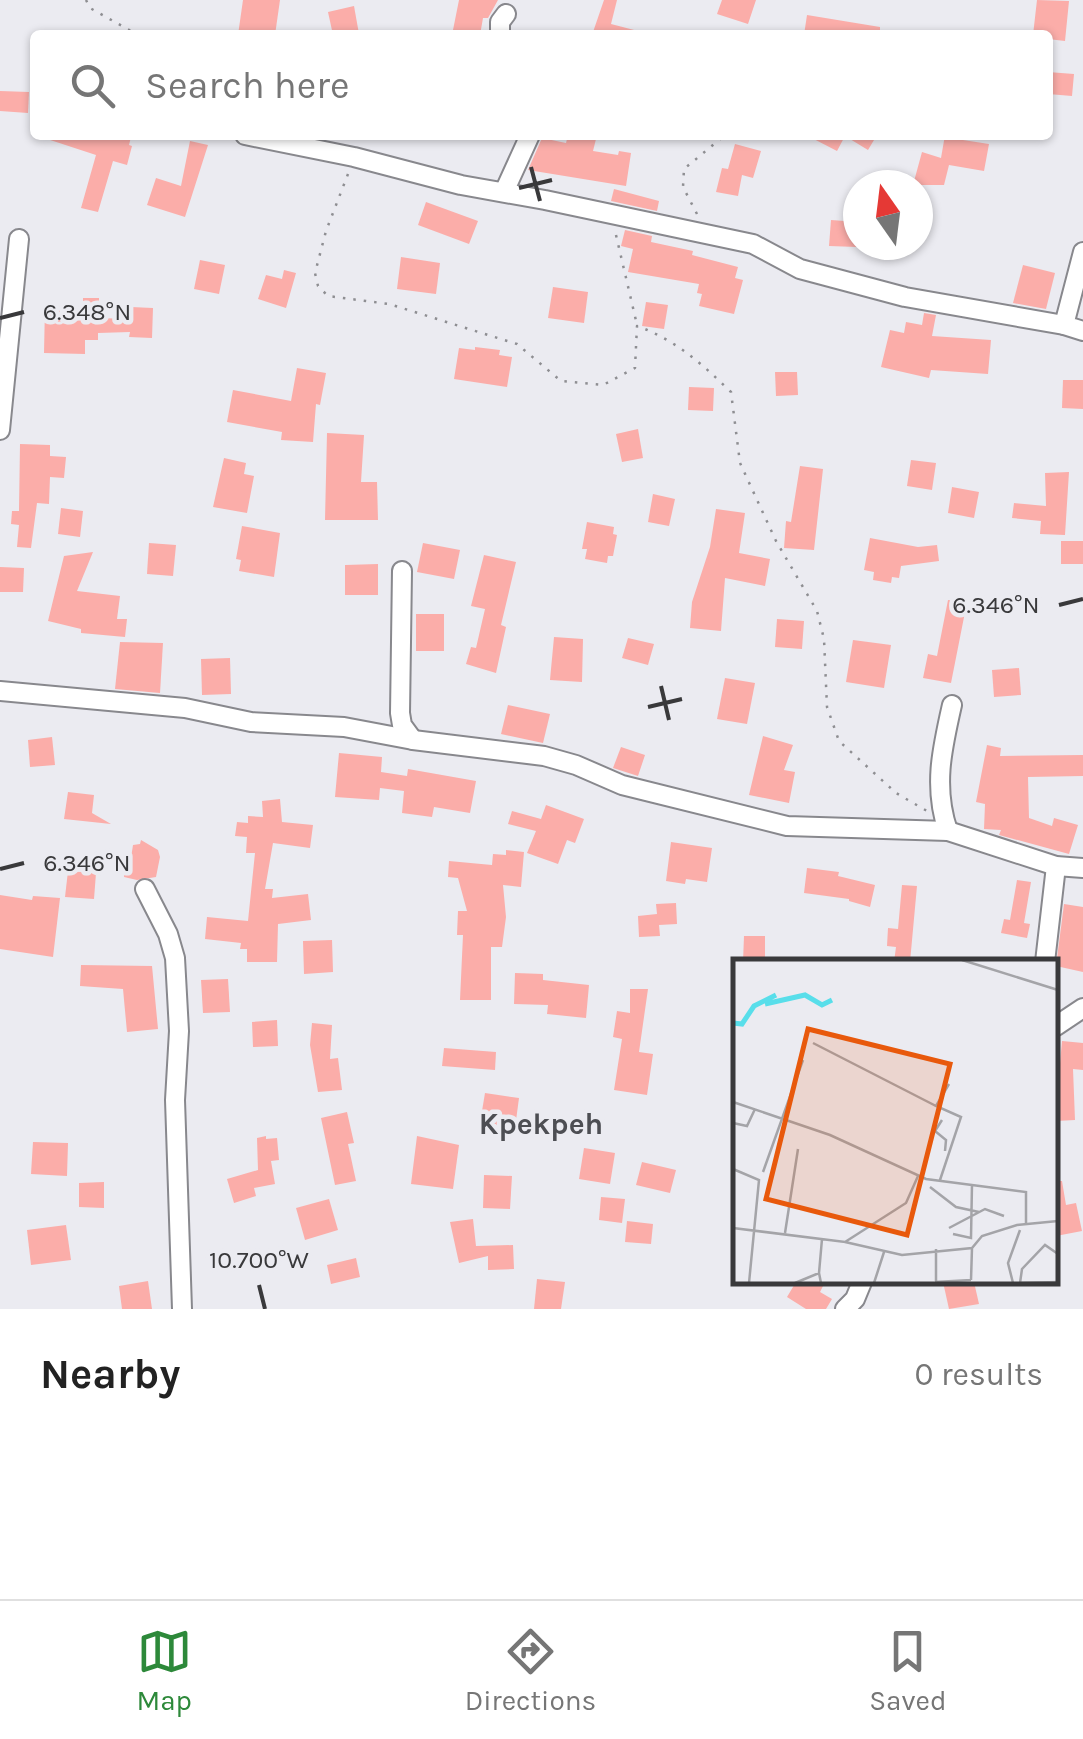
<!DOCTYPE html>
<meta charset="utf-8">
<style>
body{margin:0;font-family:Karla,sans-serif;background:#f2f2f2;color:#222}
.compass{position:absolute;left:843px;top:170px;width:90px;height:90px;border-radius:50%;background:#fff;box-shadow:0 2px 8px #0004;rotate:346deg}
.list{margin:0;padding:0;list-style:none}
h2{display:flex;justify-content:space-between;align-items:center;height:130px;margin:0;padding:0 40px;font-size:42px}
h2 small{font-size:32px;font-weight:400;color:#767676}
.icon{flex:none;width:55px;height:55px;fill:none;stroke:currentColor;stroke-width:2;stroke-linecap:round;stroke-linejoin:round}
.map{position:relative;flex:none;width:1083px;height:1309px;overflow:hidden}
.search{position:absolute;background:#fff;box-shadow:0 2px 8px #0004;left:30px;right:30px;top:30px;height:110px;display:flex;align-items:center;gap:25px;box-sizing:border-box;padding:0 35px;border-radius:10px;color:#767676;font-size:38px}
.sheet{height:290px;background:#fff}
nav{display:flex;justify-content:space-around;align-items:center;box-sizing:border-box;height:140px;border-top:2px solid #e0e0e0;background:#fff;font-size:28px;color:#767676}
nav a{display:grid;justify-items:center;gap:5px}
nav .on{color:#2d893a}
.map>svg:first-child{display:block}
.building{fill:#fbada9}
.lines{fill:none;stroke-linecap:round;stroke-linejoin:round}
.minor-casing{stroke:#88888d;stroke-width:22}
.path{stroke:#8e8e92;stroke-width:2.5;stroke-dasharray:2.5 8;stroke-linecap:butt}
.minor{stroke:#fff;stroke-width:18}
.ticks{fill:none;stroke:#39393b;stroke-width:4}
.labels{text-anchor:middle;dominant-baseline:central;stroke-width:9;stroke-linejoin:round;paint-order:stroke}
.neighbourhood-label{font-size:30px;font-weight:bold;fill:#4d4e53;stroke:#ebebf1}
.inset-river{fill:none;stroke:#58deea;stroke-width:5}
.inset-road{fill:none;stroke:#a4a4a8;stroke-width:2.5}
.view{fill:#e8590c;fill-opacity:0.15;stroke:#e8590c;stroke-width:5}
.inset-edge{fill:none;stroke:#39393b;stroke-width:5}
.ticks-label{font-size:25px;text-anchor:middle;fill:#39393b;stroke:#ebebf1;stroke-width:9;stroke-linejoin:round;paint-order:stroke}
</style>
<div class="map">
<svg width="1083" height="1309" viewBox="0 0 1083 1309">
<rect width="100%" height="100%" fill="#ebebf1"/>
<g class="building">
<polygon points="243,0 280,0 275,35 238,35"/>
<polygon points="459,0 498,0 488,18 483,18 480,35 452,35"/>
<polygon points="604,0 617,0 611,24 638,31 637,35 592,35"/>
<polygon points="722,0 756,0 748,24 717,14"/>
<polygon points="1037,0 1069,1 1065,41 1048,39 1048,35 1033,35"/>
<polygon points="354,6 359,34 333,35 328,12"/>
<polygon points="807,15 880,27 880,35 804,35"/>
<polygon points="1048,72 1074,74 1072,96 1048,94"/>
<polygon points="0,91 29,92 28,113 0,111"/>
<polygon points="44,135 131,137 129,145 132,146 127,165 113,161 98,212 81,208 96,155 44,138"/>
<polygon points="568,135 597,135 593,151 618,155 619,151 631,153 626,186 528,170 542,138 566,143"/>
<polygon points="806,135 877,135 868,150 845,136 837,151"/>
<polygon points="945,135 964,135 963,140 989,144 984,171 949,165 944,185 913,185 922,152 941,158"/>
<polygon points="190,141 208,145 185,217 147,205 156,178 181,186"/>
<polygon points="735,144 761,151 753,178 742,175 738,196 716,192 722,168 728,169"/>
<polygon points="614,189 659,201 657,211 611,201"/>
<polygon points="426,202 478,221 469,244 418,225"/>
<polygon points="831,220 858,222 857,247 829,246"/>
<polygon points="625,230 652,236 651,242 693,251 692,255 738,267 735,278 743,280 734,314 699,306 702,294 697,293 699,284 628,272 633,249 621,246"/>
<polygon points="401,257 440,263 436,294 397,289"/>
<polygon points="200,260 225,265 219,294 194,289"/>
<polygon points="1023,265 1055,273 1046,309 1013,303"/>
<polygon points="284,270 296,273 286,308 258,299 266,275 282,279"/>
<polygon points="553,287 588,292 584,323 548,318"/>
<polygon points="83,298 99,298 99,318 130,319 131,307 153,308 152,338 129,337 130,332 98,333 98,340 85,340 85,354 44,353 45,306 83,306"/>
<polygon points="646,302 668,305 664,329 642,326"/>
<polygon points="924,313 936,315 932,336 991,340 988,374 931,370 929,378 881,367 890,330 904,333 906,322 922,325"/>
<polygon points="475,347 500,350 499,355 512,357 507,387 454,379 459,348 475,350"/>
<polygon points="297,368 326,373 320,405 316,404 313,442 281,440 282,432 227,422 233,390 291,401"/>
<polygon points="775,372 797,372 798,395 776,396"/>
<polygon points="1063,380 1083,380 1083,409 1062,408"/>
<polygon points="689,387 714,388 713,411 688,410"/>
<polygon points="638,429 643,458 622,462 616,434"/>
<polygon points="327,433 364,435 361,482 377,482 378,520 325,520"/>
<polygon points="20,444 50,445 50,456 66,457 64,478 50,477 49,504 37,503 31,548 17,547 19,525 11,524 12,511 19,511"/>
<polygon points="224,458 246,463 244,474 254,476 247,513 213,507"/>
<polygon points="911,460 936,463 932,490 907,486"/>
<polygon points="800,466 823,469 814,550 784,548 786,521 791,522"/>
<polygon points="1069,472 1065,535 1040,534 1041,521 1012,518 1014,503 1046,506 1045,473"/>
<polygon points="952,487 979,492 974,518 948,513"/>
<polygon points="653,494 675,499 669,526 648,522"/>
<polygon points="61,508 83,511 80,537 58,534"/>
<polygon points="716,509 745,513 739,553 770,559 765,586 725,578 721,631 690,628 692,602 710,547"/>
<polygon points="587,522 614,527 613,534 617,535 613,556 608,556 607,563 585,559 587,549 582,549"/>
<polygon points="242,526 280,533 274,577 239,571 241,560 236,559"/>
<polygon points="870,538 918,547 937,545 939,561 901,566 899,578 892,577 891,583 873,580 874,572 864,570"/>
<rect x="1061" y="541" width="22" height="23"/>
<polygon points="149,543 176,545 173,576 147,574"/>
<polygon points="423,543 460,550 454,579 417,572"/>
<polygon points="93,552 77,591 120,596 117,619 127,619 125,637 81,633 81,629 48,621 64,556"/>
<polygon points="484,555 516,562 501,625 506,627 496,673 466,664 471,647 476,648 485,609 471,606"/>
<polygon points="378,564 378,595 345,595 345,565"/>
<polygon points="0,567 24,568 23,592 0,592"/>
<polygon points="948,600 967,602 951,683 923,678 928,654 937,656"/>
<rect x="416" y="614" width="28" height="37"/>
<polygon points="777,619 804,621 802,649 775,647"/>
<polygon points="554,637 583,639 582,682 550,680"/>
<polygon points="628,638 654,644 648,665 622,658"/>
<polygon points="853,640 891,645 884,688 846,682"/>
<polygon points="120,642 163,643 160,693 115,689"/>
<polygon points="230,658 231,694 202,695 201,659"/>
<polygon points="1019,668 1021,695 994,697 992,670"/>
<polygon points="725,678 755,683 747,724 717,719"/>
<polygon points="508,705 550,714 543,743 501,734"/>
<polygon points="763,736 793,745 784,770 795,772 789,803 749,795"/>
<polygon points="52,737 55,765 30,767 28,740"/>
<polygon points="987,745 1001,748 1000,756 1083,755 1083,776 1028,777 1029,818 1052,826 1054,818 1078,825 1069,854 999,835 1001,830 984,829 985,804 976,802"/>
<polygon points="621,747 645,755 638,776 613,768"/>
<polygon points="339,753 382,757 381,772 407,776 408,769 476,781 470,813 434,807 432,817 402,813 404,791 380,788 379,800 335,797"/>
<polygon points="68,792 94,795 92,813 111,824 64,819"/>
<polygon points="280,799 282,822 313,825 310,848 273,843 265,889 273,889 272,898 308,894 311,920 278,924 277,962 247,962 247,949 240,949 241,943 205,939 207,917 248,921 255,853 246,853 247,837 235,836 237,822 248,823 248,816 263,817 262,801"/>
<polygon points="546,805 584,819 575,843 567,840 558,864 527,853 536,831 508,824 512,811 541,819"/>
<polygon points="141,840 158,850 160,857 156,877 137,880 124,877 126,858 131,858 133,845 140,844"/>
<polygon points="671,842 712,848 707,882 686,879 685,884 666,881"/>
<polygon points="506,850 524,852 521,887 503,885 506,917 502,947 491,947 491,1000 460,1000 463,935 457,935 458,911 467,911 458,878 448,877 449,861 492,865 493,854 506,855"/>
<polygon points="807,868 839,872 838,876 875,885 870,907 849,901 849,899 804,893"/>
<polygon points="68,871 96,873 94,899 65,897"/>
<polygon points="1017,880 1031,882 1024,923 1030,924 1027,938 1001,933 1004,919 1010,920"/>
<polygon points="902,885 917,886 910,962 894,962 896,947 887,946 888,928 898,929"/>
<polygon points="0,895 32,900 33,896 60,898 53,957 0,949"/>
<polygon points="676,903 677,924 659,925 660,936 639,937 638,916 657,914 656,904"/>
<polygon points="1064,904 1083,907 1083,972 1056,966"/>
<polygon points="744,936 765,936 765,962 743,962"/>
<polygon points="332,940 333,972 304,974 303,941"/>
<polygon points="81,965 152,966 158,1029 127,1032 123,989 80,986"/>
<polygon points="515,973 543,974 543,980 589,985 586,1018 547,1014 548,1005 514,1004"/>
<polygon points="228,979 230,1012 203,1013 201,980"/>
<polygon points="630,989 648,989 639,1052 653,1054 647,1095 614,1090 622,1039 613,1037 617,1011 630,1013"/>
<polygon points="277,1020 278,1046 253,1047 252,1022"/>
<polygon points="312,1023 332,1025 330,1059 338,1058 342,1090 318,1092 310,1045"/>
<polygon points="1062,1041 1083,1043 1083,1070 1073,1069 1075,1120 1056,1121 1056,1086 1058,1085"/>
<polygon points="444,1048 496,1052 495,1070 442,1066"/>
<polygon points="485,1093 519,1098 515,1128 480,1123"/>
<polygon points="347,1112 354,1143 348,1144 356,1181 335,1185 321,1118"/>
<polygon points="266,1136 266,1139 277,1138 279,1160 271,1161 275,1184 254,1188 256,1196 234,1203 227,1179 258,1170 257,1138"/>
<polygon points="417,1136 459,1145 453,1189 411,1184"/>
<polygon points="33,1142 68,1143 67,1176 31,1174"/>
<polygon points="584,1148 615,1153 610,1184 579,1179"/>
<polygon points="642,1162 676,1170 670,1193 636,1185"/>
<polygon points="484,1175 512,1176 510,1209 483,1208"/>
<polygon points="1056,1181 1062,1181 1066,1205 1076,1203 1082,1231 1056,1236"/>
<polygon points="104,1182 104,1208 79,1207 79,1183"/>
<polygon points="601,1197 625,1199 622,1223 599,1220"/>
<polygon points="329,1199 338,1230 305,1240 296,1208"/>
<polygon points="473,1219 476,1246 513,1245 514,1269 488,1270 488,1256 459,1263 450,1222"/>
<polygon points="627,1221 653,1224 651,1244 625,1242"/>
<polygon points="66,1225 71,1260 31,1265 27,1230"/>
<polygon points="356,1258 360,1277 331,1284 327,1265"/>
<polygon points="537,1279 565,1282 561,1309 534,1309"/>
<polygon points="148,1281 152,1309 122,1309 119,1286"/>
<polygon points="796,1282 825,1282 820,1292 832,1299 826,1309 806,1309 787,1297"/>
<polygon points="943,1282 974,1282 979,1304 949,1309"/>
</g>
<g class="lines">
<g class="minor-casing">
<g id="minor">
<polyline points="500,35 500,22 506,14"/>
<polyline points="245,135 354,157 461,185 545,200 753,244 800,269 905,297 1064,325"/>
<polyline points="504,192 530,135"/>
<polyline points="1083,252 1064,325 1083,331"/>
<polyline points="0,430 19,239"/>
<polyline points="402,571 400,713 402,725 413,740"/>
<polyline points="0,691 185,708 251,722 344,727 413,740 544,756 576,765 622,785 787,826 948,831 1056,866 1083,868"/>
<path d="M948 831C933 787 942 749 952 705"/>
<polyline points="145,889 168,934 175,958 179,1031 175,1100 182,1309"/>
<polyline points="1045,962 1056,866"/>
<polyline points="1056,1026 1083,1008"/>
<polyline points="845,1309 855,1299 862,1282"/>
</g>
</g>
<g class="path">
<polyline points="86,0 90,8 138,35"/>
<path d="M348 174 326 231 315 273 318 286 328 296 389 304 517 344 561 381 603 385 635 368 637 326C676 340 702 364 731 392L740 463 776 541 817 611 824 639 827 707 839 741 896 793 927 811"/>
<polyline points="697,214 683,187 684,169 725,135"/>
<polyline points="616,235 637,325"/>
</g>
<use href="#minor" class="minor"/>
</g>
<path class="ticks" d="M531 167 540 201M519 188 552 180M0 318 24 312M1059 605 1083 599M661 686 669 720M648 707 682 699M0 869 24 863M259 1285 265 1309"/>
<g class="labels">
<g class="neighbourhood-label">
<text x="541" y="1124">Kpekpeh</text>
</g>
</g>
<g transform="translate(733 959)">
<rect width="325" height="325" fill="#ebebf1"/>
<path class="inset-river" d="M32 45 72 36 89 46 99 41M0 64 9 65 21 47 43 36"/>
<path class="inset-road" d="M229 1 325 31M80 84 203 147M0 143 97 176 193 220 293 233V265M209 161 202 172 213 181 212 192M0 164 14 167 22 150M0 210 26 221 16 324M30 213 70 101M207 221 228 158 203 147 216 125M197 228 223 248 246 253M0 269 112 283 173 244 185 217M216 269 252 250 271 257M52 274 65 190M220 275 238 279 239 225M112 283 169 296 239 289 249 277 284 266 325 262M203 290V322M325 295 312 286 289 310 287 324 325 323M86 314 89 280M238 321 239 289M202 323 238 321M62 324 86 314 88 324M141 324 151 293M280 324 275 304 287 271"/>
<path class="view" d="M75 70 217 105 174 276 33 240Z"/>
<rect width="325" height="325" class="inset-edge"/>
</g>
<g class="ticks-label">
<text x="87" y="320">6.348°N</text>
<text x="996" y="613">6.346°N</text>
<text x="87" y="871">6.346°N</text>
<text x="259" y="1268">10.700°W</text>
</g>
</svg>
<svg class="compass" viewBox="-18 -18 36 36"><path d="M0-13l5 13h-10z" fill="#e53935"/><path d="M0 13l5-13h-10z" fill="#767676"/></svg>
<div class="search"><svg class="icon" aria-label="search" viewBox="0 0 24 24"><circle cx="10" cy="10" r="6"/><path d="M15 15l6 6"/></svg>Search here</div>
</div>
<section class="sheet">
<h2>Nearby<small>0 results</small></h2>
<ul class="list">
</ul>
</section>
<nav>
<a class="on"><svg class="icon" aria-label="map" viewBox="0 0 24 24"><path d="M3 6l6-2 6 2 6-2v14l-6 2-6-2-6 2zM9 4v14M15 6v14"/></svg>Map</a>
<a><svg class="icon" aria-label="directions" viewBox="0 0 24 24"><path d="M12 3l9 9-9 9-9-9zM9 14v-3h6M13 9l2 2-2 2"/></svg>Directions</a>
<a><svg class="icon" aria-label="saved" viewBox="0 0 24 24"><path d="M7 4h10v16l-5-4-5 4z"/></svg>Saved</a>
</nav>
